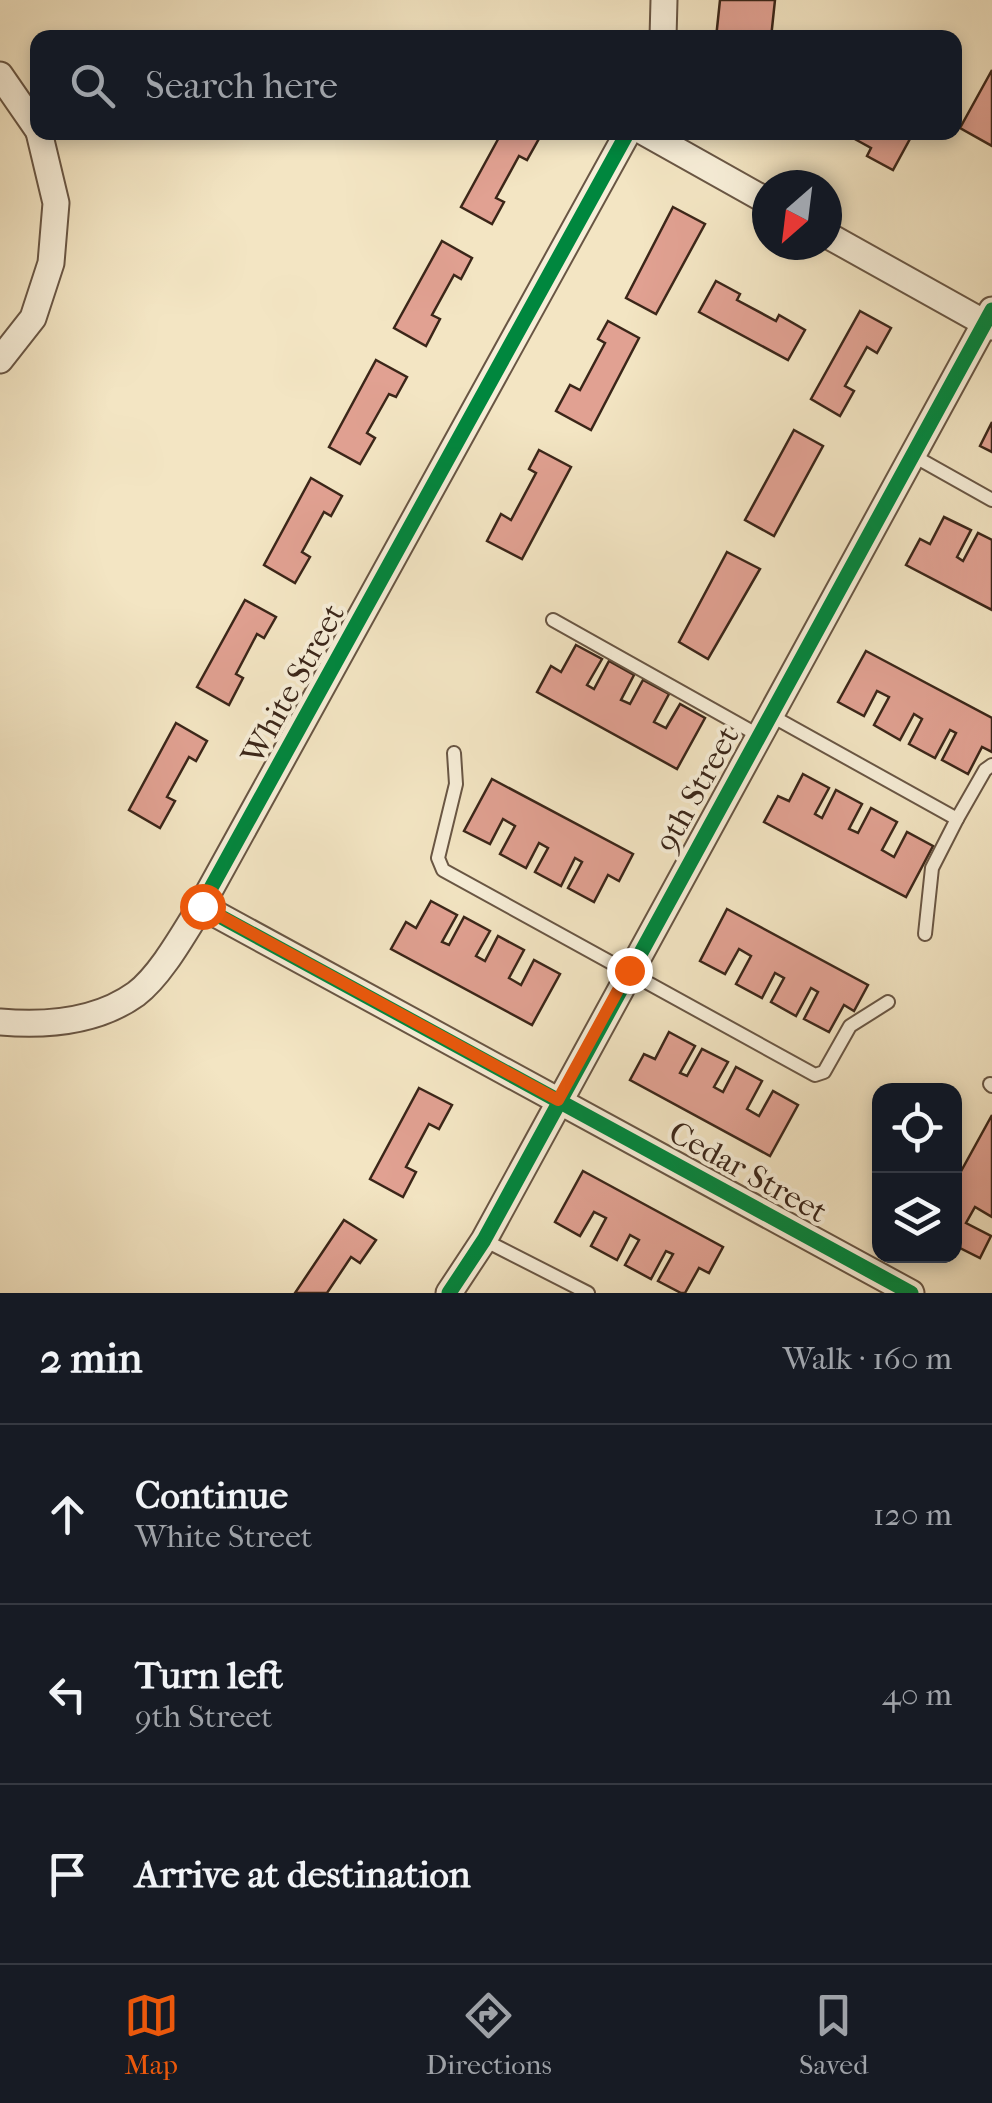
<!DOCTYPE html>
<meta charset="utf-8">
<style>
body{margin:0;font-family:"IM FELL French Canon",serif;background:#242831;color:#f1f3f6}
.controls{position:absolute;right:30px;bottom:30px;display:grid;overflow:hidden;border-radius:20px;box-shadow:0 5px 15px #0003}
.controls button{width:90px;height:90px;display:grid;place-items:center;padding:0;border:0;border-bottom:2px solid #363941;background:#171b24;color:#f1f3f6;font:50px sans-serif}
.compass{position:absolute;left:752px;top:170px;width:90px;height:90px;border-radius:50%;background:#171b24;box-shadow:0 5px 15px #0003;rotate:208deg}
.stop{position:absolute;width:30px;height:30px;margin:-22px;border:8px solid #ea580c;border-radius:50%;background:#fff}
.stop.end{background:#ea580c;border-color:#fff;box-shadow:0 2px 10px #0008}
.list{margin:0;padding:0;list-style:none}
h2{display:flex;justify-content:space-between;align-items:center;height:130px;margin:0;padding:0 40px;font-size:42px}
h2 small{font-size:32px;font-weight:400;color:#9ea1a6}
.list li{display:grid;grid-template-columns:65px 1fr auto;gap:30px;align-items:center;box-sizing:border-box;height:180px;padding:0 40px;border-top:2px solid #363941}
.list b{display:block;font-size:38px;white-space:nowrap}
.list p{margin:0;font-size:32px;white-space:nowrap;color:#9ea1a6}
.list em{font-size:32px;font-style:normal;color:#9ea1a6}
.icon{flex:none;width:55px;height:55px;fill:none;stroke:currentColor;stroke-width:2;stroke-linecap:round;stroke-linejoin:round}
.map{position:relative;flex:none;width:992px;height:1293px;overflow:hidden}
.search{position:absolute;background:#171b24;box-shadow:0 5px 15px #0003;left:30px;right:30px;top:30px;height:110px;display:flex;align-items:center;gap:25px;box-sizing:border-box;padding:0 35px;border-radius:20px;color:#9ea1a6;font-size:38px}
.sheet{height:670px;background:#171b24}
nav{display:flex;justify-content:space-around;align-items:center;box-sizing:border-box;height:140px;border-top:2px solid #363941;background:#171b24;font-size:28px;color:#9ea1a6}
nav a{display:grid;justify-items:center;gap:5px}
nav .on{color:#ea580c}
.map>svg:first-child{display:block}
.building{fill:#e1a192;stroke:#3b2619;stroke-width:2.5}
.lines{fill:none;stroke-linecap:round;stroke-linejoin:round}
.service-casing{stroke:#695644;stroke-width:16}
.minor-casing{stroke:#695644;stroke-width:29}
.service{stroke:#f7eed8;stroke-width:12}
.minor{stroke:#f7eed8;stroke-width:25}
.cycleway-casing{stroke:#f7eed8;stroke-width:21}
.cycleway{stroke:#00873e;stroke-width:15}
.route{stroke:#ea580c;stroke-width:12}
.labels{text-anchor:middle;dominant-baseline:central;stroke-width:8;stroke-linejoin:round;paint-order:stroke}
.street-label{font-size:32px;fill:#3b2619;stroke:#f7eed8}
</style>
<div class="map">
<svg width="992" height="1293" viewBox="0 0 992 1293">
<rect width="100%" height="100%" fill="#f3e5c3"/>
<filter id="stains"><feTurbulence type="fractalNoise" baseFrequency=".002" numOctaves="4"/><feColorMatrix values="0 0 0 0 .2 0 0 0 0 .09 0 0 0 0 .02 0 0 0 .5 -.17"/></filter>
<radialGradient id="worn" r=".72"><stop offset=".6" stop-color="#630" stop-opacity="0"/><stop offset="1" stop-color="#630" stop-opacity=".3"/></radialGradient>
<g class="building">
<polygon points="720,0 775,0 771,38 716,38"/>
<polygon points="992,70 992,146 960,128"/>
<polygon points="502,132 541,135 527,160 519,156 496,198 504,202 492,224 461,207"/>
<polygon points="842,132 902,132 911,137 893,170 867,156 871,148"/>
<polygon points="673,207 705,224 656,314 626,298"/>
<polygon points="442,241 472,258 461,279 454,275 432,315 440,319 426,346 394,328"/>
<polygon points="716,281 740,294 737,300 776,321 779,315 805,330 788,360 699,312"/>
<polygon points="860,311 891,328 877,353 867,347 845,386 854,391 840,416 811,399"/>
<polygon points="608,321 639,338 591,430 556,411 570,385 580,390 605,343 598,339"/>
<polygon points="376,360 407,377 396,397 389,394 367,433 375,438 360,464 329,447"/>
<polygon points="992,422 992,452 980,446"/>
<polygon points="794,430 823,446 774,536 745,520"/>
<polygon points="539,450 571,467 522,559 487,541 501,514 511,520 536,473 529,469"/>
<polygon points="311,478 342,496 331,516 324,512 302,552 310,557 295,583 264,565"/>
<polygon points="944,517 971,530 957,557 963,561 978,533 992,540 992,610 906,565 920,539 930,544"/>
<polygon points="727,552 760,569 708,659 679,642"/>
<polygon points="245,600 276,617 264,638 257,634 236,674 243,678 229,705 197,687"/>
<polygon points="576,645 602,659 587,685 594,689 609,661 634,675 621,700 630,704 643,680 669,694 654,722 666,728 680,704 705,718 677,769 537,692 551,666 561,672"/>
<polygon points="866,651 992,718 992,752 982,747 968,774 942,760 956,733 950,730 935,758 909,744 922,719 914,714 900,740 874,725 889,697 877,691 864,716 838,702"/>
<polygon points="176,723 207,741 196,761 189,757 167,797 175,801 160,828 129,810"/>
<polygon points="803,774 829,788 815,814 822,818 836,790 862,804 849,829 858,833 871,808 897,822 882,850 894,857 907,832 933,846 906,897 764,822 778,796 789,801"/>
<polygon points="492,779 633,854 619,881 608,875 594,902 568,888 582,862 575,858 561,886 535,872 548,848 539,843 526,868 500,854 515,826 503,819 490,844 464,831"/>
<polygon points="431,901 457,915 442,942 449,945 464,917 490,931 476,956 485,961 498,936 524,950 509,978 521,985 534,960 560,974 532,1025 391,949 406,922 416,928"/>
<polygon points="727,909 868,985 854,1011 844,1005 829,1032 804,1019 818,992 811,988 796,1016 771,1002 784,978 775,973 762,998 736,984 751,956 739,949 725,974 700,961"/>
<polygon points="669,1032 695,1046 680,1073 687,1076 702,1049 728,1062 714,1087 723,1092 736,1067 762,1081 747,1109 759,1116 773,1091 798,1105 770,1156 630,1080 644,1054 655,1059"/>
<polygon points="419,1088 452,1105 439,1129 429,1124 406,1167 416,1172 403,1197 370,1179"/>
<polygon points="992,1115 992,1217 975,1207 966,1223 991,1236 980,1258 954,1245 954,1184"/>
<polygon points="583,1171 723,1247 709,1273 699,1268 685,1293 681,1293 658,1281 673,1254 666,1251 651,1279 625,1265 639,1240 630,1235 617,1260 591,1246 606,1218 594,1212 580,1236 555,1222"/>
<polygon points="344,1220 376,1240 360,1263 351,1257 327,1293 295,1293"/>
</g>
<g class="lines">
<g class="service-casing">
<g id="service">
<polyline points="912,455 992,500"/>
<polyline points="553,620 758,735"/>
<polyline points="770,715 957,819 985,770 992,765"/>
<polyline points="454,753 456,784 438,858 443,870 815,1075 824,1072 850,1026 888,1002"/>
<polyline points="925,934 932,868 957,819"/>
<polyline points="990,1084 992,1086"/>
<polyline points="484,1240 588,1293"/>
</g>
</g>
<g class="minor-casing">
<g id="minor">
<polyline points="663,38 664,0"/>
<polyline points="0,75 38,130"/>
<polyline points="628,132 201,906 911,1293"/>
<polyline points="644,132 767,201"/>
<polyline points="827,235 992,327"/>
<polyline points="0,360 33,318 51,263 56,203 39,132"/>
<path d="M0 1022C46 1026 97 1022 136 994 161 975 184 933 201 906"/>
<polyline points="449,1293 484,1240 992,310"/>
</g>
</g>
<use href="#service" class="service"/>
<use href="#minor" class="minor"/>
<g class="cycleway-casing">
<g id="cycleway">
<polyline points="628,132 201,906 911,1293"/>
<polyline points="449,1293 484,1240 992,310"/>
</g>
</g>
<use href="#cycleway" class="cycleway"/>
</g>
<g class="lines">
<polyline class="route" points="202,906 558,1100 629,970"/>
</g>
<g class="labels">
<g class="street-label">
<text transform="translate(293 684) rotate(-61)">White Street</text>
<text transform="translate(697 789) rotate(-61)">9th Street</text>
<text transform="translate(748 1172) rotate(29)">Cedar Street</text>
</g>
</g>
<rect width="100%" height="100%" filter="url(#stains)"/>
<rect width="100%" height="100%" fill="url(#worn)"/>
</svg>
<div class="controls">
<button><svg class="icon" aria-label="locate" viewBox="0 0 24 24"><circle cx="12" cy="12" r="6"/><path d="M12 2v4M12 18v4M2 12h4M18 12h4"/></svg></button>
<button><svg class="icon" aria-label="layers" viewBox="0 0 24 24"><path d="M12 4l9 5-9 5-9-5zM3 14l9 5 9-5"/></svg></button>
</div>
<svg class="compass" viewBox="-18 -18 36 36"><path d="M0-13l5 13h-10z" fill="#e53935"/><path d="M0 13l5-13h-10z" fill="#9ea1a6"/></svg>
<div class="stop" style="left:202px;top:906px"></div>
<div class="stop end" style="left:629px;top:970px"></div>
<div class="search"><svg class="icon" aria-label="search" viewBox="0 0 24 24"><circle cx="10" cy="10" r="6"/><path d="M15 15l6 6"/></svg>Search here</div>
</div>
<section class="sheet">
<h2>2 min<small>Walk · 160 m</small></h2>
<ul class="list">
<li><svg class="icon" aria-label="ahead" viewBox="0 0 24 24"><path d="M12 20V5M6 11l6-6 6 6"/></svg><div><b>Continue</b><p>White Street</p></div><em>120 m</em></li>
<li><svg class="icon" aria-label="left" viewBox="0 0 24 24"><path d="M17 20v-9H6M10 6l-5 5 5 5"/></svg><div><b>Turn left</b><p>9th Street</p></div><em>40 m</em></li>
<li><svg class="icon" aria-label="arrive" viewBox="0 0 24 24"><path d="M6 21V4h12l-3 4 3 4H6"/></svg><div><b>Arrive at destination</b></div></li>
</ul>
</section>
<nav>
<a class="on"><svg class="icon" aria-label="map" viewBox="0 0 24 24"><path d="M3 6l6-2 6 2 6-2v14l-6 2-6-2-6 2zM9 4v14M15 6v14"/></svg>Map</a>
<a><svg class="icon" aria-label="directions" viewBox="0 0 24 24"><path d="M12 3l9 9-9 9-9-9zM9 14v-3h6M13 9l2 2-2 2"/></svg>Directions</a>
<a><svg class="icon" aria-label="saved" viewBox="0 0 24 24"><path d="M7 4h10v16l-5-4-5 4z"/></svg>Saved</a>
</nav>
